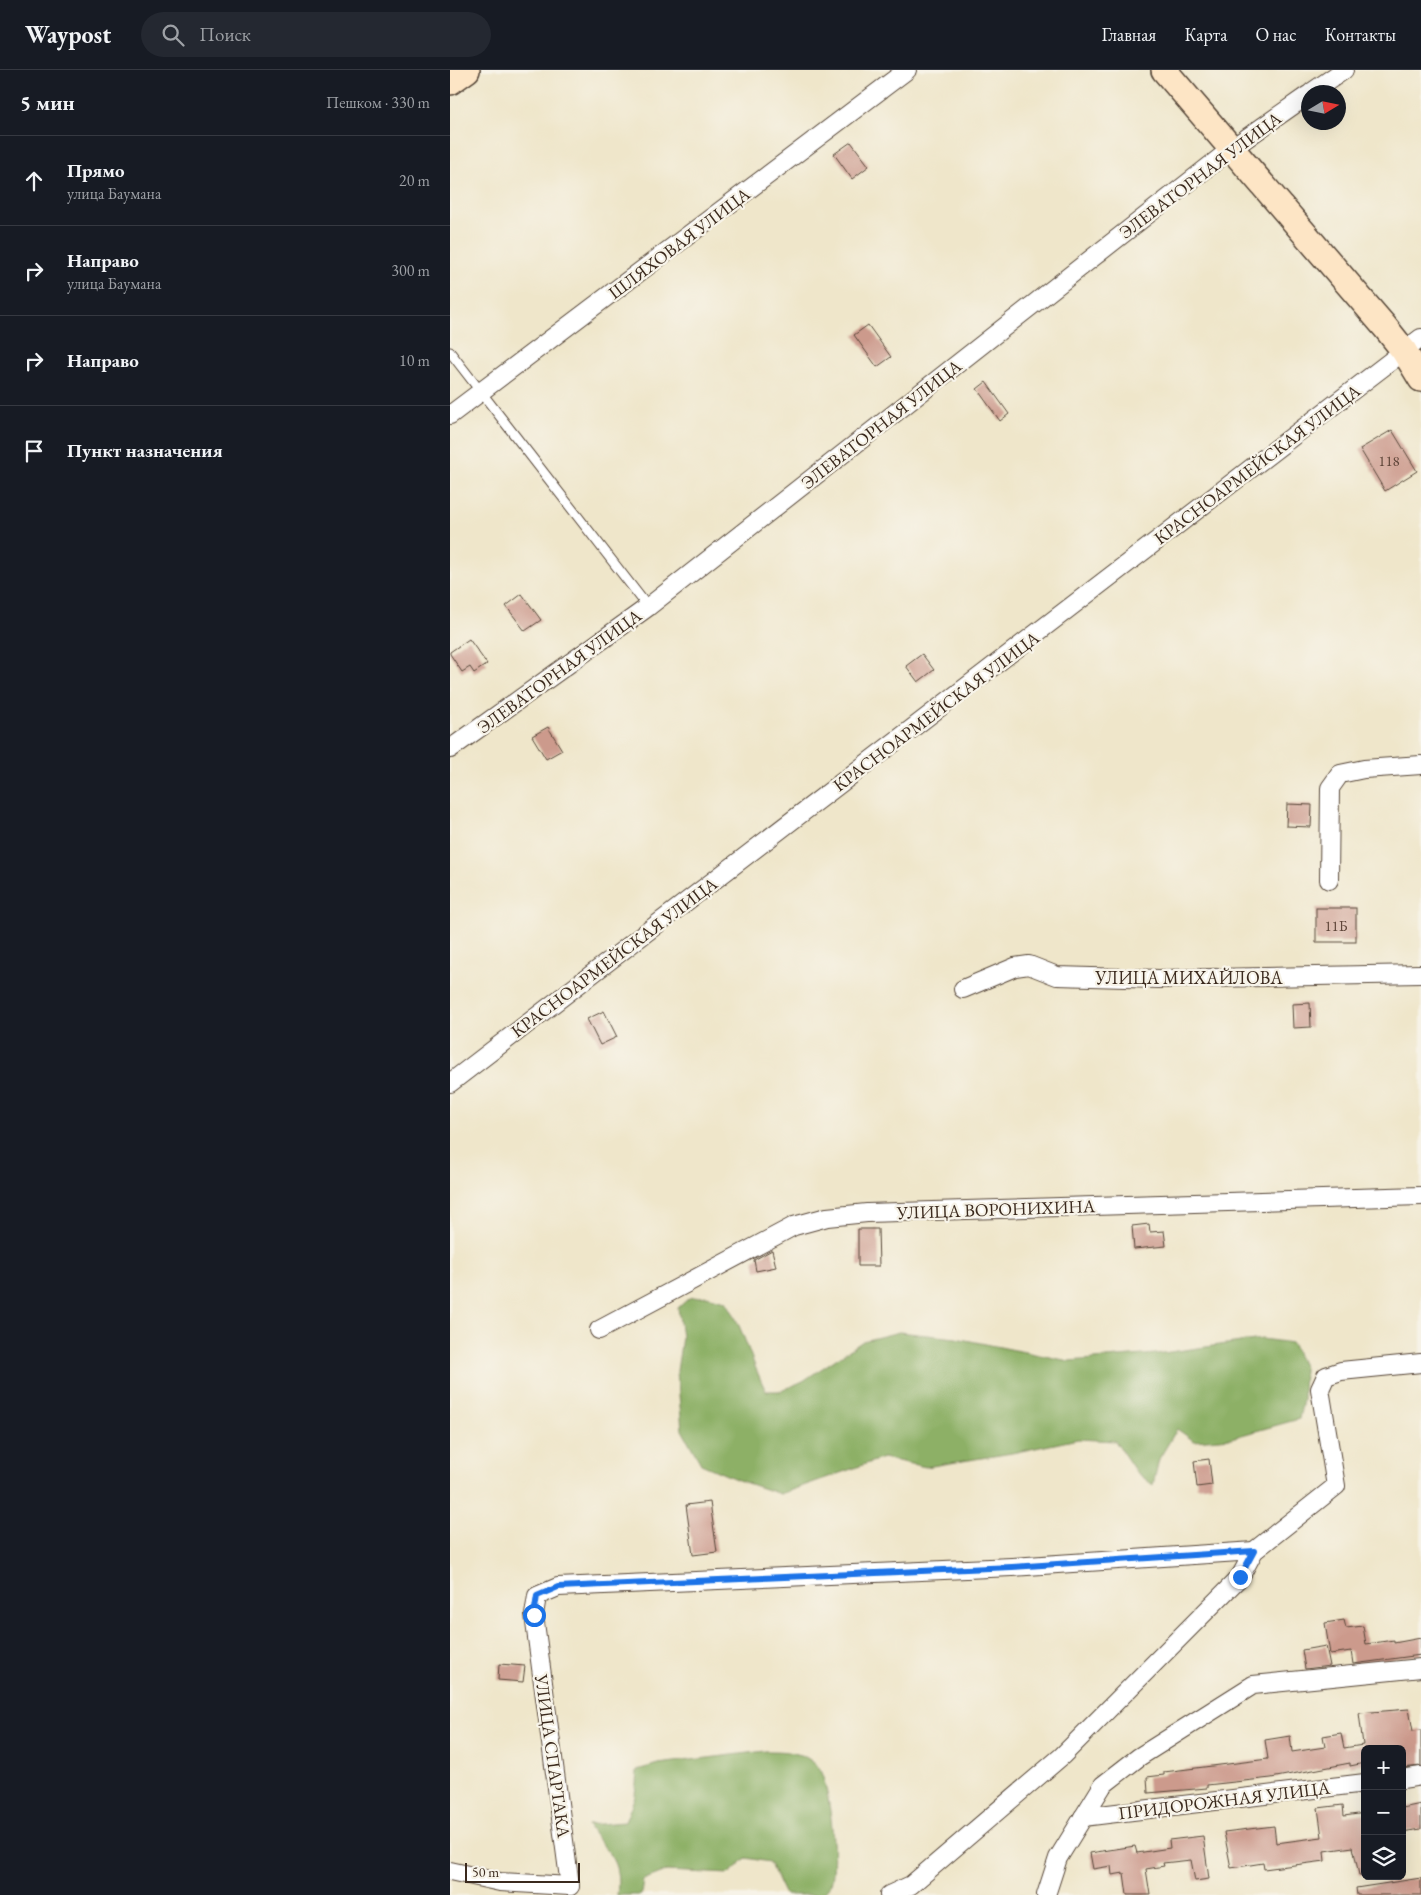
<!DOCTYPE html>
<html lang="ru">
<meta charset="utf-8">
<style>
body{margin:0;font-family:"EB Garamond",serif;background:#242831;color:#f1f3f6}
.controls{position:absolute;right:15px;bottom:15px;display:grid;overflow:hidden;border-radius:8px;box-shadow:0 5px 20px #0002}
.controls button{width:45px;height:45px;display:grid;place-items:center;padding:0;border:0;border-bottom:1px solid #363941;background:#171b24;color:#f1f3f6;font:25px sans-serif}
.compass{position:absolute;left:851px;top:15px;width:45px;height:45px;border-radius:50%;background:#171b24;box-shadow:0 5px 20px #0002;rotate:80deg}
.scale{position:absolute;left:15px;bottom:12px;width:115px;box-sizing:border-box;padding-left:5px;border:2px solid #3b2a1e;border-top:0;font-size:14px;line-height:18px;white-space:nowrap;color:#3b2a1e;-webkit-text-stroke:4px #f7f3e8;paint-order:stroke}
.stop{position:absolute;width:15px;height:15px;margin:-11px;border:4px solid #1a73e8;border-radius:50%;background:#fff}
.stop.end{background:#1a73e8;border-color:#fff;box-shadow:0 1px 5px #0008}
.list{margin:0;padding:0;list-style:none}
h2{display:flex;justify-content:space-between;align-items:center;height:65px;margin:0;padding:0 20px;font-size:21px}
h2 small{font-size:16px;font-weight:400;color:#9ea1a6}
.list li{display:grid;grid-template-columns:32px 1fr auto;gap:15px;align-items:center;box-sizing:border-box;height:90px;padding:0 20px;border-top:1px solid #363941}
.list b{display:block;font-size:19px;white-space:nowrap}
.list p{margin:0;font-size:16px;white-space:nowrap;color:#9ea1a6}
.list em{font-size:16px;font-style:normal;color:#9ea1a6}
.icon{flex:none;width:28px;height:28px;fill:none;stroke:currentColor;stroke-width:2;stroke-linecap:round;stroke-linejoin:round}
.map{position:relative;flex:none;width:971px;height:1825px;overflow:hidden}
header{display:flex;align-items:center;gap:30px;box-sizing:border-box;height:70px;padding:0 25px;background:#171b24;border-bottom:1px solid #363941}
header strong{font-size:24px}
nav{display:flex;gap:28px;margin-inline-start:auto;font-size:18px}
.search{width:350px;height:45px;background:#242831;display:flex;align-items:center;gap:12px;box-sizing:border-box;padding:0 18px;border-radius:28px;color:#9ea1a6;font-size:19px}
main{display:flex}
aside{flex:1;background:#171b24}
.map>svg:first-child{display:block}
.forest{fill:#8db066;stroke:#646d42}
.building{fill:#cc9a8c}
.lines{fill:none;stroke-linecap:round;stroke-linejoin:round}
.lane-casing{stroke:#564638;stroke-width:11}
.street-casing{stroke:#564638;stroke-width:20}
.secondary-casing{stroke:#564638;stroke-width:28}
.lane{stroke:#fff;stroke-width:9}
.street{stroke:#fff;stroke-width:18}
.secondary{stroke:#fde5c5;stroke-width:25}
.route{stroke:#1a73e8;stroke-width:6}
.labels{text-anchor:middle;dominant-baseline:central;stroke-width:4.5;stroke-linejoin:round;paint-order:stroke}
.number-label{font-size:15px;fill:#5f463a}
.street-label{font-size:18px;fill:#3b2a1e;stroke:#f7f3e8}
</style>
<header>
<strong>Waypost</strong>
<div class="search"><svg class="icon" aria-label="search" viewBox="0 0 24 24"><circle cx="10" cy="10" r="6"/><path d="M15 15l6 6"/></svg>Поиск</div>
<nav><a>Главная</a><a>Карта</a><a>О нас</a><a>Контакты</a></nav>
</header>
<main>
<aside>
<h2>5 мин<small>Пешком · 330 m</small></h2>
<ul class="list">
<li><svg class="icon" aria-label="ahead" viewBox="0 0 24 24"><path d="M12 20V5M6 11l6-6 6 6"/></svg><div><b>Прямо</b><p>улица Баумана</p></div><em>20 m</em></li>
<li><svg class="icon" aria-label="right" viewBox="0 0 24 24"><path d="M7 20v-9h11M14 6l5 5-5 5"/></svg><div><b>Направо</b><p>улица Баумана</p></div><em>300 m</em></li>
<li><svg class="icon" aria-label="right" viewBox="0 0 24 24"><path d="M7 20v-9h11M14 6l5 5-5 5"/></svg><div><b>Направо</b></div><em>10 m</em></li>
<li><svg class="icon" aria-label="arrive" viewBox="0 0 24 24"><path d="M6 21V4h12l-3 4 3 4H6"/></svg><div><b>Пункт назначения</b></div></li>
</ul>
</aside>
<div class="map">
<svg width="971" height="1825" viewBox="0 0 971 1825">
<rect width="100%" height="100%" fill="#f7f3e8"/>
<filter id="ink" filterUnits="userSpaceOnUse"><feTurbulence type="fractalNoise" baseFrequency=".02" numOctaves="2"/><feDisplacementMap in="SourceGraphic" scale="10" xChannelSelector="R" yChannelSelector="G"/><feConvolveMatrix kernelMatrix="1 2 1 2 8 2 1 2 1" color-interpolation-filters="sRGB"/></filter>
<filter id="wash" filterUnits="userSpaceOnUse"><feTurbulence type="fractalNoise" baseFrequency=".0096" numOctaves="4" result="noise"/><feDisplacementMap in="SourceGraphic" scale="20" xChannelSelector="R" yChannelSelector="G"/><feGaussianBlur stdDeviation="1.12" result="paint"/><feColorMatrix in="noise" values="0 0 0 0 0 0 0 0 0 0 0 0 0 0 0 0 0 1.4 0 .05"/><feComposite in="paint" operator="in"/></filter>
<g filter="url(#wash)">
<rect width="100%" height="100%" fill="#efe6ca"/>
<g class="forest">
<path d="M257 1226 276 1231C294 1259 301 1292 316 1321H331L353 1311 413 1271 449 1262 506 1268 619 1291 706 1284 812 1269 842 1273 854 1298 853 1330 849 1349 781 1368 744 1371 727 1359 709 1389 703 1415 686 1402 665 1371 628 1369 562 1383 476 1397 433 1388 330 1424 288 1410 251 1394 232 1360 227 1301 232 1267 228 1238 239 1228Z"/>
<path d="M315 1681C334 1681 354 1681 368 1697 380 1712 388 1795 381 1813 379 1817 374 1822 371 1825H335L319 1792 296 1788 279 1804 216 1801 193 1810 191 1825H167C172 1785 155 1785 138 1755L175 1752 185 1726 187 1700 208 1694Z"/>
</g>
<g id="blocks">
<g class="building">
<polygon points="401,72 419,96 402,109 384,84"/>
<polygon points="418,255 441,287 427,297 404,265"/>
<polygon points="536,312 559,344 550,351 527,319"/>
<polygon points="942,360 967,401 935,421 910,379"/>
<polygon points="72,524 91,550 75,561 56,536"/>
<polygon points="19,569 37,594 24,603 20,597 12,602 0,584 0,582"/>
<polygon points="472,584 484,600 468,612 456,596"/>
<polygon points="98,657 112,680 96,689 82,666"/>
<polygon points="837,734 862,735 861,757 836,756"/>
<rect x="866" y="838" width="40" height="34"/>
<polygon points="860,933 861,957 843,958 842,934"/>
<polygon points="154,941 167,967 150,975 137,949"/>
<polygon points="699,1154 700,1162 714,1161 716,1176 684,1179 682,1156"/>
<polygon points="408,1159 428,1159 429,1196 408,1196"/>
<polygon points="322,1180 326,1197 306,1201 304,1190"/>
<polygon points="759,1389 762,1415 747,1417 744,1391"/>
<polygon points="260,1432 267,1482 243,1485 236,1435"/>
<polygon points="894,1550 896,1558 913,1556 916,1574 944,1570 944,1573 971,1568 971,1585 903,1594 901,1581 880,1584 875,1553"/>
<polygon points="876,1576 880,1596 855,1599 852,1580"/>
<polygon points="49,1594 75,1596 73,1612 48,1610"/>
<polygon points="959,1639 963,1661 971,1660 971,1696 952,1698 952,1679 915,1679 915,1693 900,1696 900,1693 821,1708 757,1715 757,1718 698,1723 697,1707 714,1705 714,1702 818,1689 815,1670 840,1666 842,1682 875,1677 873,1666 891,1663 894,1678 913,1675 909,1643"/>
<polygon points="971,1734 971,1759 952,1762 952,1738"/>
<polygon points="893,1735 894,1746 915,1743 915,1804 909,1805 903,1777 874,1781 875,1791 814,1799 813,1793 781,1798 774,1762 824,1756 826,1773 872,1767 868,1738"/>
<polygon points="753,1766 759,1809 745,1811 741,1790 713,1793 714,1796 696,1799 700,1825 677,1825 674,1803 662,1805 661,1796 643,1799 640,1783 685,1776 687,1783 720,1778 719,1770"/>
<polygon points="971,1808 971,1825 907,1825 906,1818"/>
</g>
</g>
</g>
<g filter="url(#ink)">
<use href="#blocks" fill-opacity="0" stroke="#564638" stroke-width="1"/>
<g class="lines">
<g class="lane-casing">
<polyline id="lane" points="0,282 198,537"/>
</g>
<g class="street-casing">
<g id="street">
<polyline points="862,22 894,0"/>
<polyline points="0,345 457,0"/>
<polyline points="0,679 198,537 781,79 858,25"/>
<polyline points="879,810 880,718 890,704 914,699 971,695"/>
<polyline points="513,919 565,897 579,895 607,906 709,909 971,904"/>
<polyline points="0,1013 971,268"/>
<polyline points="149,1260 344,1156 377,1147 417,1143 971,1126"/>
<polyline points="952,1709 971,1706"/>
<polyline points="633,1747 915,1713"/>
<polyline points="0,1801 50,1812 120,1816"/>
<polyline points="120,1816 84,1545 87,1526 108,1517 562,1497 804,1481"/>
<polyline points="439,1825 461,1815 612,1686 790,1507 804,1481 886,1416 870,1319 876,1306 891,1301 971,1293"/>
<polyline points="596,1825 608,1788 653,1715 689,1687 803,1615 971,1598"/>
</g>
</g>
<g class="secondary-casing">
<g id="secondary">
<polyline points="714,0 935,257 954,281 971,309"/>
<polyline points="0,12 17,0"/>
</g>
</g>
<use href="#lane" class="lane"/>
<use href="#street" class="street"/>
<use href="#secondary" class="secondary"/>
</g>
</g>
<g class="lines" filter="url(#ink)">
<polyline class="route" points="84,1545 87,1526 108,1517 562,1497 804,1481 790,1507"/>
</g>
<g class="labels">
<g class="number-label">
<text x="939" y="390">118</text>
<text x="886" y="855">11Б</text>
</g>
<g class="street-label">
<text transform="translate(750 105) rotate(-37)">ЭЛЕВАТОРНАЯ УЛИЦА</text>
<text transform="translate(229 173) rotate(-37)">ШЛЯХОВАЯ УЛИЦА</text>
<text transform="translate(431 354) rotate(-38)">ЭЛЕВАТОРНАЯ УЛИЦА</text>
<text transform="translate(807 394) rotate(-37)">КРАСНОАРМЕЙСКАЯ УЛИЦА</text>
<text transform="translate(109 601) rotate(-36)">ЭЛЕВАТОРНАЯ УЛИЦА</text>
<text transform="translate(486 641) rotate(-37)">КРАСНОАРМЕЙСКАЯ УЛИЦА</text>
<text transform="translate(164 887) rotate(-37)">КРАСНОАРМЕЙСКАЯ УЛИЦА</text>
<text x="739" y="907">УЛИЦА МИХАЙЛОВА</text>
<text transform="translate(546 1139) rotate(-2)">УЛИЦА ВОРОНИХИНА</text>
<text transform="translate(103 1686) rotate(82)">УЛИЦА СПАРТАКА</text>
<text transform="translate(774 1730) rotate(-7)">ПРИДОРОЖНАЯ УЛИЦА</text>
</g>
</g>
</svg>
<div class="controls">
<button>+</button>
<button>−</button>
<button><svg class="icon" aria-label="layers" viewBox="0 0 24 24"><path d="M12 4l9 5-9 5-9-5zM3 14l9 5 9-5"/></svg></button>
</div>
<svg class="compass" viewBox="-18 -18 36 36"><path d="M0-13l5 13h-10z" fill="#e53935"/><path d="M0 13l5-13h-10z" fill="#9ea1a6"/></svg>
<div class="scale">50 m</div>
<div class="stop" style="left:84px;top:1545px"></div>
<div class="stop end" style="left:790px;top:1507px"></div>
</div>
</main>
